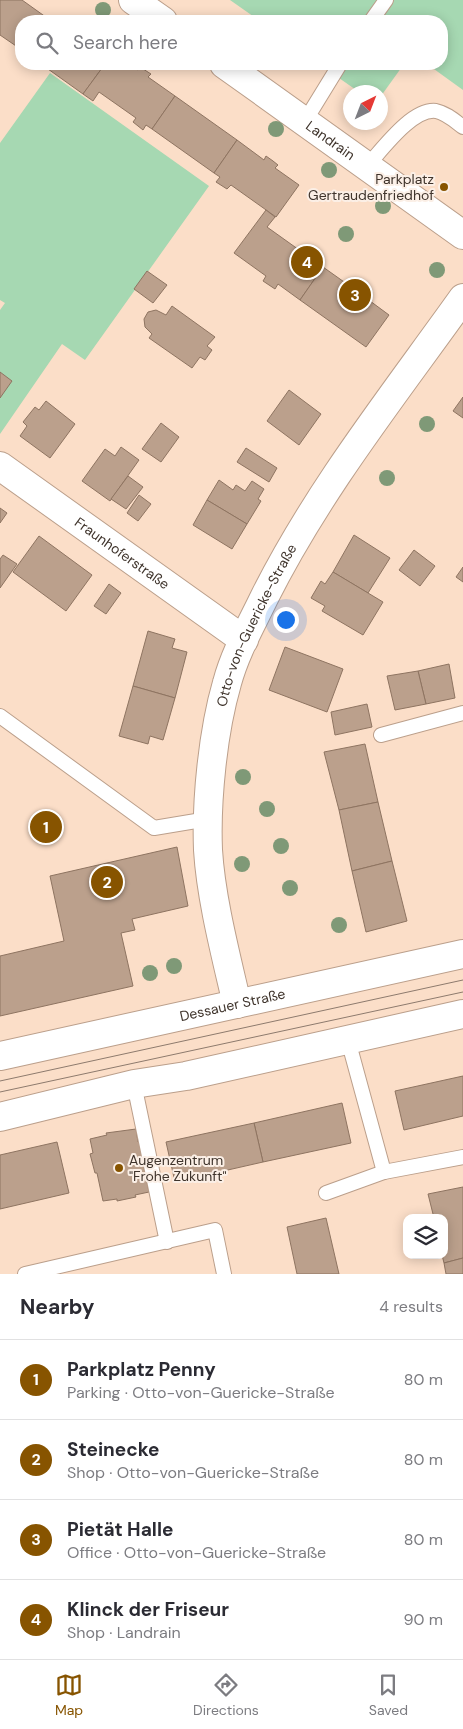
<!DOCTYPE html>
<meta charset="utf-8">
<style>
body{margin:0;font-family:"DM Sans",sans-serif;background:#f2f2f3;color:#2b2b33}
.controls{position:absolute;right:15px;bottom:15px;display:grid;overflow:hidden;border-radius:10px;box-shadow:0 2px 12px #0003}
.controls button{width:45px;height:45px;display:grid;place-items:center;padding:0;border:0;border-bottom:1px solid #e1e1e2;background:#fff;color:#2b2b33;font:25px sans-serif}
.compass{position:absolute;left:343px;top:85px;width:45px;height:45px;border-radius:50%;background:#fff;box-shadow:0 2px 12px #0003;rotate:42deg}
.you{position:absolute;left:285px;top:619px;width:18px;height:18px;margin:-12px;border:4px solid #fff;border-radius:50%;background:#1a73e8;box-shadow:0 0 0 8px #1a73e833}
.badge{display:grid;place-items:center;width:32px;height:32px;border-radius:50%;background:#875400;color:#fff;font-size:16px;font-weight:700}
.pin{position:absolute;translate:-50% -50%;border:2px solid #fff;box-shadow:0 1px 5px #0006}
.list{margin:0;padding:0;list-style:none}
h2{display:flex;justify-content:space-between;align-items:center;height:65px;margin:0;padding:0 20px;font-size:21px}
h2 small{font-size:16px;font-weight:400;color:#7c7c81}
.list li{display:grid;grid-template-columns:32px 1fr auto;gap:15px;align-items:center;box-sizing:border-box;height:80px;padding:0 20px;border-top:1px solid #e1e1e2}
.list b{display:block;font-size:19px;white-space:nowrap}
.list p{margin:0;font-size:16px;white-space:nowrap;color:#7c7c81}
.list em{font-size:16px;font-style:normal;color:#7c7c81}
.icon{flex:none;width:28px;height:28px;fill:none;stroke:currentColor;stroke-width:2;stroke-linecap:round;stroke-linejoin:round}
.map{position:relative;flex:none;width:463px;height:1274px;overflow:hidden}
.search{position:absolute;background:#fff;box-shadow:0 2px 12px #0003;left:15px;right:15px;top:15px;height:55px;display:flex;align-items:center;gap:12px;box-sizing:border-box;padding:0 18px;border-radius:20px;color:#7c7c81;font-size:19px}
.sheet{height:385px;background:#fff}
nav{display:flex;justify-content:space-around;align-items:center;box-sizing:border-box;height:70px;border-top:1px solid #e1e1e2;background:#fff;font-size:14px;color:#7c7c81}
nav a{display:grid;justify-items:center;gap:2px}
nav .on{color:#875400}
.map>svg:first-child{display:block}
.green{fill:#a6d8b2}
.building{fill:#bba08c;stroke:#8e7461}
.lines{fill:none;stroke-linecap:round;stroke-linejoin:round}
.lane-casing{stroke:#bb9f8b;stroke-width:16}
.street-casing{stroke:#bb9f8b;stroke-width:30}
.secondary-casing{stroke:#bb9f8b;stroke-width:30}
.lane{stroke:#fff;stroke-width:14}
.street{stroke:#fff;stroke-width:28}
.secondary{stroke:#fff;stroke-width:28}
.tram{stroke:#8d7a6d;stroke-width:1}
.tree{fill:#7f9977}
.poi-dot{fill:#875400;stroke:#fbefe6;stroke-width:2}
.labels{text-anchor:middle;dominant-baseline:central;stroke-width:4;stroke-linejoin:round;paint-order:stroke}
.street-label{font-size:14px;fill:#3f342c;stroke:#fbefe6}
.poi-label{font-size:14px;fill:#3f342c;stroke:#fbefe6;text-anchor:end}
</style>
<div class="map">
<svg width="463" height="1274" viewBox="0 0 463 1274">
<rect width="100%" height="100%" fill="#fbdec8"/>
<g class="green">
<polygon points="230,0 463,0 463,90 427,64 442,64 442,21 260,21"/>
<polygon points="319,64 404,64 381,96 380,92 359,92"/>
<polygon points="50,73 209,186 85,360 62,344 0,434 0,310 5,303 0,300 0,143"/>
</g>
<g class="building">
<polygon points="0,0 22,0 43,15 38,21 21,21 21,46 19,48 0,35"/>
<polygon points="43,15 51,21 38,21"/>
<polygon points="41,64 105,64 83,94"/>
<polygon points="105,64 130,64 138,70 140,67 151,74 148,77 175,96 152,129 146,125 143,130 133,122 136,118 99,92 93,101 83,94"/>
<polygon points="175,96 237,140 214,173 152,129"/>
<polygon points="237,140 264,160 266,156 273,161 278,165 275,168 299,185 276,217 231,185 227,189 216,182 220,177 214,173"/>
<polygon points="266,210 275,217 267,227 323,267 300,300 278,284 275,289 263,281 266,276 234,253"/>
<polygon points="323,267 354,289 356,287 368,296 366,298 389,315 366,347 300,300"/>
<polygon points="147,271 167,285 153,303 134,289"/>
<polygon points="172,306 215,337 207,346 212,350 205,360 200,357 192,368 149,338 152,334 145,327 144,319 148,312 156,310 166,315"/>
<polygon points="0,372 12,381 0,398"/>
<polygon points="289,390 321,414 299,445 267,421"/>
<polygon points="463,397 463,418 453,411"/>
<polygon points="46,401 75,424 50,458 20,436 27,426 23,422 35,407 39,410"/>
<polygon points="161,423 179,437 161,462 142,449"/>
<polygon points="121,447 139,460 110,501 82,481 105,449 115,456"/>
<polygon points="246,448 277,468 269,482 237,462"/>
<polygon points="128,476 143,487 126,509 111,499"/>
<polygon points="219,480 233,490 236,485 245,491 252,481 264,489 258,499 261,501 247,524 207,500"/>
<polygon points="139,495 151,504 138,521 127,513"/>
<polygon points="207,500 247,524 232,549 193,525"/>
<polygon points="0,508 7,513 0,523"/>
<polygon points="354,535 390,558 368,593 333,572"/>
<polygon points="39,536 92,575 66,611 13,572"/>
<polygon points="414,550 435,566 420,586 399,570"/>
<polygon points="3,555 17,564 0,588 0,559"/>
<polygon points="463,567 463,582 456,577"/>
<polygon points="333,572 383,602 363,635 322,611 325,606 311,598 321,581 325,584"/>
<polygon points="109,584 121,593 106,614 94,606"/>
<polygon points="148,631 175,639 172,648 187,652 175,698 133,686"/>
<polygon points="285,647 343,669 327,712 269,690"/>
<polygon points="449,664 455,698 426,704 418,671"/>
<polygon points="418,671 426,704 395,710 387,676"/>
<polygon points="133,686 175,698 163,740 150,736 148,744 119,736"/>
<polygon points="367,704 372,727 335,735 331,712"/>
<polygon points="365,744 378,802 339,810 324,752"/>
<polygon points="378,802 392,861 352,871 339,810"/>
<polygon points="177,847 188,906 132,919 135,930 121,933 133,986 0,1016 0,956 64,941 50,876"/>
<polygon points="392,861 407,921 366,932 352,871"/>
<polygon points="463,1076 463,1116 404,1130 395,1091"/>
<polygon points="342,1103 351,1143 263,1162 254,1123"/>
<polygon points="254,1123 263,1162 175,1182 166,1142"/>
<polygon points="136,1129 138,1142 141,1141 145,1163 143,1163 149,1192 135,1195 136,1197 117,1201 117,1199 103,1201 97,1173 95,1173 90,1154 93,1153 90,1139 107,1135 106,1133"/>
<polygon points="57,1142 69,1193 0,1209 0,1155"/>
<polygon points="463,1187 463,1258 444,1263 442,1255 444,1255 444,1218 434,1218 428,1194"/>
<polygon points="326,1218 339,1274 297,1274 287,1227"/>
<polygon points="463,1258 463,1274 446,1274 444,1263"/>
</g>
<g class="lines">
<g class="lane-casing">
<g id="lane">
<polyline points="371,21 386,0"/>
<polyline points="305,121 340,64"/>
<path d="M367 166C382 150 412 108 436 111 446 113 455 121 463 127"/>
<polyline points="0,716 154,828 208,819"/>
<polyline points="381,735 463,713"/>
<polyline points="348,1040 384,1172"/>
<polyline points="134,1084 167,1242"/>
<polyline points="326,1193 384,1172 463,1157"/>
<polyline points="25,1274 215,1230 224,1274"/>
</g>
</g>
<g class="street-casing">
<g id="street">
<path id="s1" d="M0 466 244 640"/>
<path id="s2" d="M237 1004C226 956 211 899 208 850 206 800 213 731 227 683 235 653 251 625 264 598 318 490 393 396 463 298"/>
</g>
</g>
<g class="secondary-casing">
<g id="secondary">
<polyline points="133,0 163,21"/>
<path id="s3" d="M224 64 463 235"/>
<path id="s4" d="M0 1056 463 954"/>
<polyline points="0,1117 134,1084 186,1076 463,1014"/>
</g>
</g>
<use href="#lane" class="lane"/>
<use href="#street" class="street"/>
<use href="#secondary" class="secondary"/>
<g class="tram">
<polyline points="0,1081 463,980"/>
<polyline points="0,1092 463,992"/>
</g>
</g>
<g class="tree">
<circle cx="103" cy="10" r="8"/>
<circle cx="276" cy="129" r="8"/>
<circle cx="329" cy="170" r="8"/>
<circle cx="383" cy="206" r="8"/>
<circle cx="346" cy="234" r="8"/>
<circle cx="437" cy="270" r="8"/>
<circle cx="427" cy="424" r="8"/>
<circle cx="387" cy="478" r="8"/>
<circle cx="243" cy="777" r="8"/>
<circle cx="267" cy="809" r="8"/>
<circle cx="281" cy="846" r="8"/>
<circle cx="242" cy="864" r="8"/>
<circle cx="290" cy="888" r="8"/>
<circle cx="339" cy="925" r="8"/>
<circle cx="174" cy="966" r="8"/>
<circle cx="150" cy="973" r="8"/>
</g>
<g class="poi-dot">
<circle cx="444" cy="187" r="5"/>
<circle cx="119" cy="1168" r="5"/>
</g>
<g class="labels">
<g class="street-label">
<text stroke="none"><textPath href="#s3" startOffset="131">Landrain</textPath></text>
<text stroke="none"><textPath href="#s1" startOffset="150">Fraunhoferstraße</textPath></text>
<text stroke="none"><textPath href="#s2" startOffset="390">Otto-von-Guericke-Straße</textPath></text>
<text stroke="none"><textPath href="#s4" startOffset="238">Dessauer Straße</textPath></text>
</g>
<g class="poi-label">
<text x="434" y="179">Parkplatz<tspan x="434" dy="16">Gertraudenfriedhof</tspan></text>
<text x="129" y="1160" text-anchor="start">Augenzentrum<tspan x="129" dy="16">"Frohe Zukunft"</tspan></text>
</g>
</g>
</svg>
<div class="controls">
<button><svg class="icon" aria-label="layers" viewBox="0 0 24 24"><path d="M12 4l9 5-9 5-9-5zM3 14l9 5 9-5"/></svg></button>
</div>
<svg class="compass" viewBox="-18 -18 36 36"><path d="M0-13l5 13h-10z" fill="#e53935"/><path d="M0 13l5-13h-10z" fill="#7c7c81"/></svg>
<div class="you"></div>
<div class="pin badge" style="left:46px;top:827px">1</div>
<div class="pin badge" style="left:107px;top:882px">2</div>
<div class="pin badge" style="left:355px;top:295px">3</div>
<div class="pin badge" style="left:307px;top:262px">4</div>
<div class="search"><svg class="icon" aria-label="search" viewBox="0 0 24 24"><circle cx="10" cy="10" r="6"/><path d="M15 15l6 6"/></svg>Search here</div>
</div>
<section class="sheet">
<h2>Nearby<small>4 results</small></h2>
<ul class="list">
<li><span class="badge">1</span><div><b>Parkplatz Penny</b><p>Parking · Otto-von-Guericke-Straße</p></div><em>80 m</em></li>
<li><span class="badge">2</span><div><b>Steinecke</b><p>Shop · Otto-von-Guericke-Straße</p></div><em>80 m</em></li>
<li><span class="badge">3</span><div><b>Pietät Halle</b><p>Office · Otto-von-Guericke-Straße</p></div><em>80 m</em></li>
<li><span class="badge">4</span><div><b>Klinck der Friseur</b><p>Shop · Landrain</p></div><em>90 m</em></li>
</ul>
</section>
<nav>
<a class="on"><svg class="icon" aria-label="map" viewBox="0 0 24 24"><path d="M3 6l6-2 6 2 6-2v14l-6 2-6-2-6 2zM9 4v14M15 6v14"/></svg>Map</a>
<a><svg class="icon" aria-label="directions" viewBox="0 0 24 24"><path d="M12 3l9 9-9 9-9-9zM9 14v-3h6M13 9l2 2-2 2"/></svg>Directions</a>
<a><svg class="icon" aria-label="saved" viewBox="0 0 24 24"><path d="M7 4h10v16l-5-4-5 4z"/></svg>Saved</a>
</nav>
